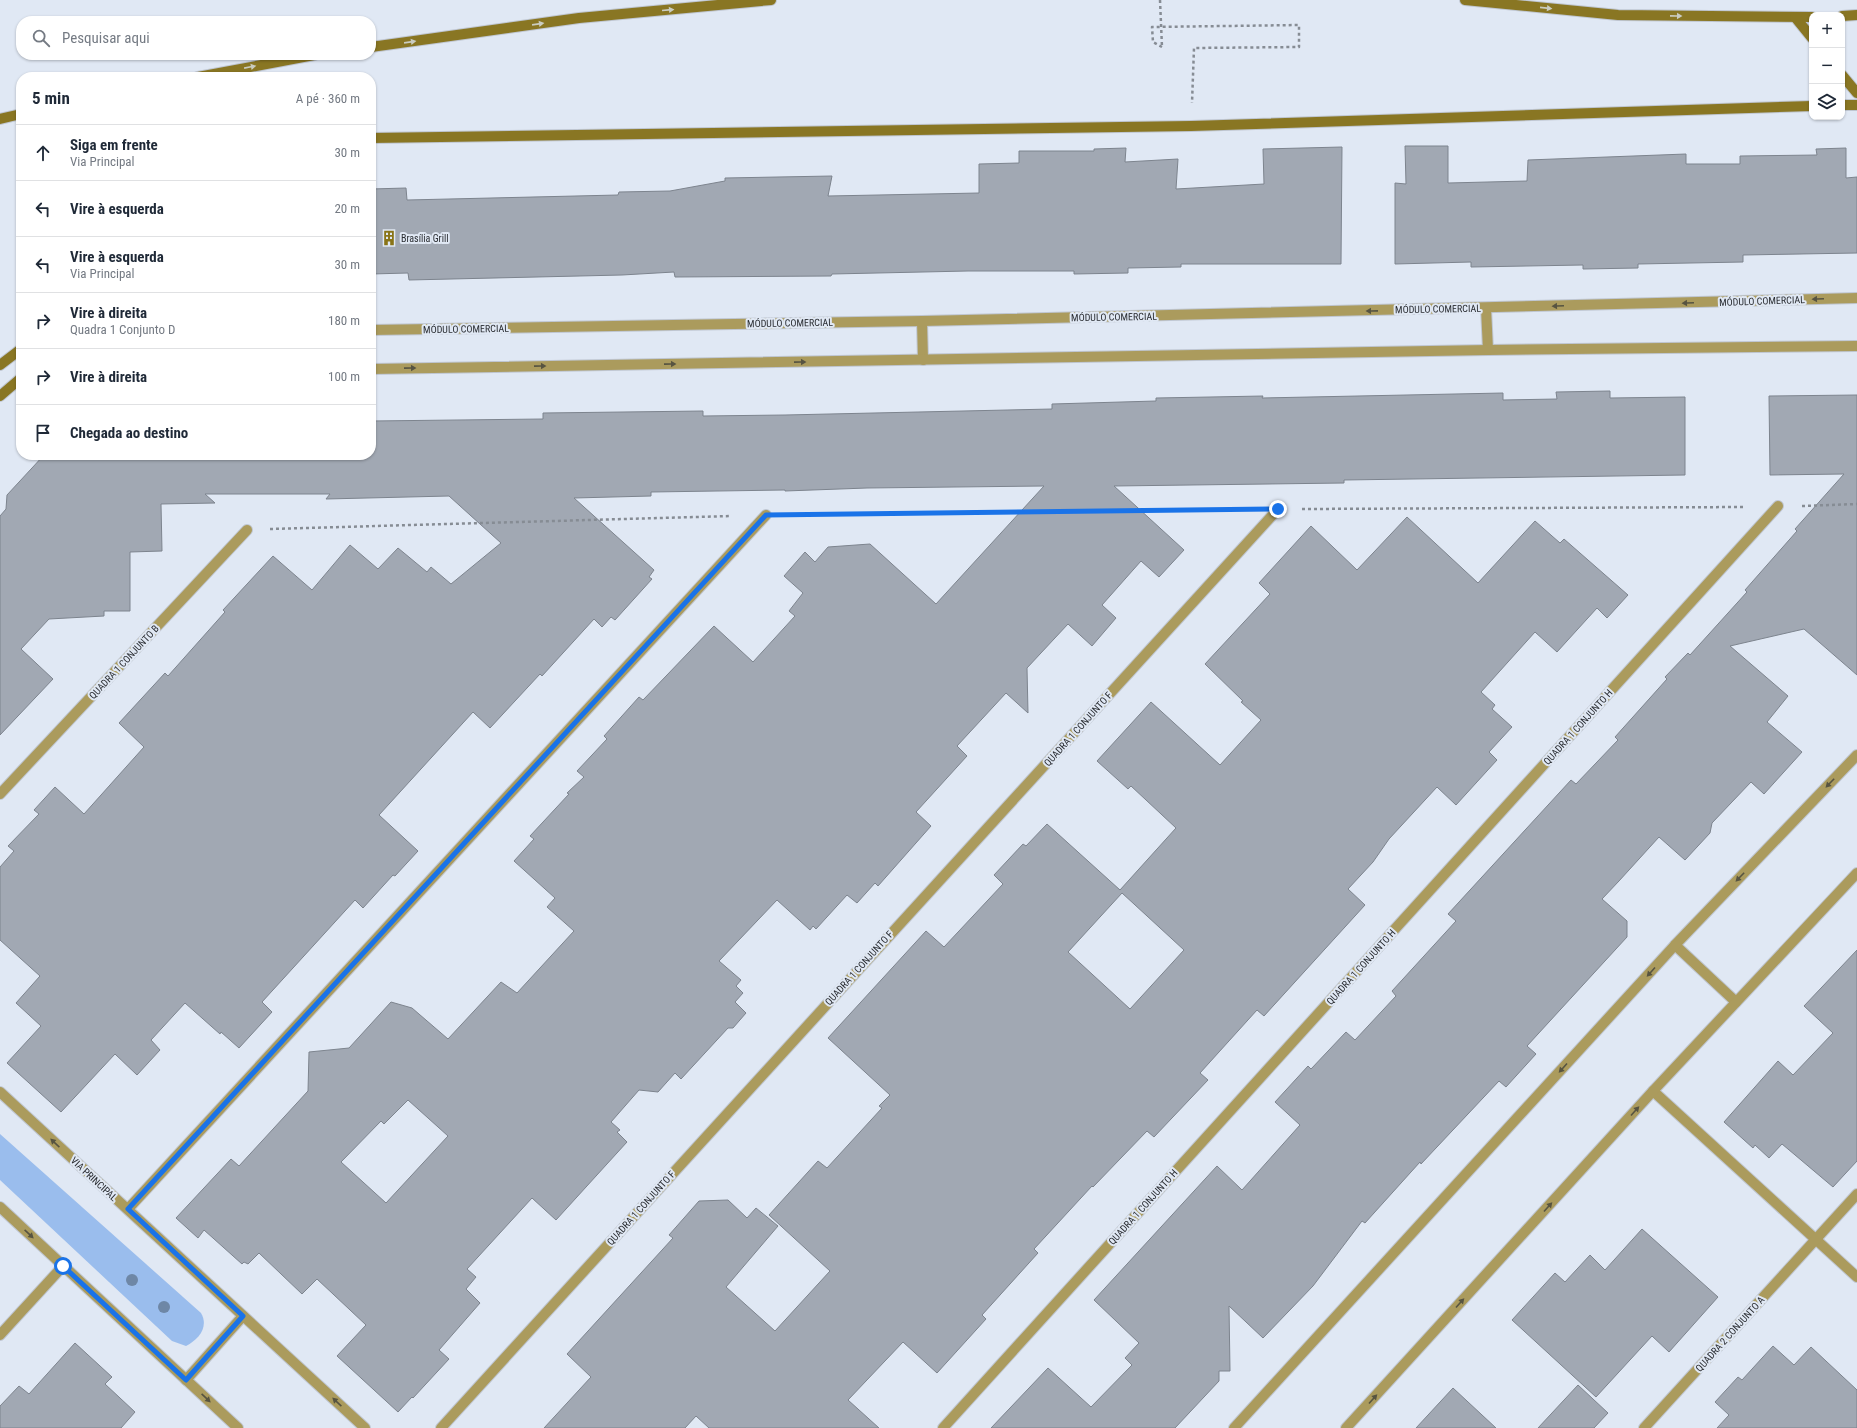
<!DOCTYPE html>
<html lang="pt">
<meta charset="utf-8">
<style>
body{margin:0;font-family:"Roboto Condensed",sans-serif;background:#f2f2f3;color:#1f2937}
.controls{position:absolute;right:12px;top:12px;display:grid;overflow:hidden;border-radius:8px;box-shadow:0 1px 3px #0004}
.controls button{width:36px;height:36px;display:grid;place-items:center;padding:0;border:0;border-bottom:1px solid #e0e1e3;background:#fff;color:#1f2937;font:20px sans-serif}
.stop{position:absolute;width:12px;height:12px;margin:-9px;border:3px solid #1a73e8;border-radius:50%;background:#fff}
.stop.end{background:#1a73e8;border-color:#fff;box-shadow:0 1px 4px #0008}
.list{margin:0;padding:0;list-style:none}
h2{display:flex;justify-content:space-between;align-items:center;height:52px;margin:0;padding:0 16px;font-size:17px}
h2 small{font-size:13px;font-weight:400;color:#747a83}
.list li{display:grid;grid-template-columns:26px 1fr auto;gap:12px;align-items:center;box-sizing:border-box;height:56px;padding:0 16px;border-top:1px solid #e0e1e3}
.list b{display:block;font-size:15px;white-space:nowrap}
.list p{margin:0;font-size:13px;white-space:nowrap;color:#747a83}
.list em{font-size:13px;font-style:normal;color:#747a83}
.icon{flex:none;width:22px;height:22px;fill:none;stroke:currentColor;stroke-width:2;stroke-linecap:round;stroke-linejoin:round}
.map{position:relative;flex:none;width:1857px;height:1428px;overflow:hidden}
.search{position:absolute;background:#fff;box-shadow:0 1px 3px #0004;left:16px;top:16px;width:360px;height:44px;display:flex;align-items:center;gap:10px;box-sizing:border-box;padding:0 14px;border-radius:16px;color:#747a83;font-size:15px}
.panel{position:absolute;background:#fff;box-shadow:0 1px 3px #0004;left:16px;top:72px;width:360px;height:388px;border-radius:16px}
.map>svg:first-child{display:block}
.green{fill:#9abded}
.building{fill:#a1a8b3;stroke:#7d848e;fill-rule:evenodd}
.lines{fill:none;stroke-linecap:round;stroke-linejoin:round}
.street-casing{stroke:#bfc6d1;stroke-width:12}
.secondary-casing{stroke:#bfc6d1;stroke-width:12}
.path{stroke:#868c94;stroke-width:2.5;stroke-dasharray:3 3;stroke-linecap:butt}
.street{stroke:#ab9b5d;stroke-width:10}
.secondary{stroke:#897623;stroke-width:10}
.path-bridge{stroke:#868c94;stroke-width:2.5;stroke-dasharray:3 3;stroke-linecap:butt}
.tree{fill:#6e87a6}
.oneway{fill:#caccc0}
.oneway2{fill:#575441}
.route{stroke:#1a73e8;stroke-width:5}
.labels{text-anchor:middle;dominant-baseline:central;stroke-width:4;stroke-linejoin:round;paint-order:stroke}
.poi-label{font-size:10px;fill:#2a2d32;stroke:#e0e8f4;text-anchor:start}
.street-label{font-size:10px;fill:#2a2d32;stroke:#e0e8f4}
</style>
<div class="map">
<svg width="1857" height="1428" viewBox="0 0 1857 1428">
<rect width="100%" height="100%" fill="#e0e8f4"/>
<path class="green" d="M0 1134 201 1313C209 1327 199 1339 186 1346L172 1341 0 1180Z"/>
<g class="building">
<polygon points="1405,146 1448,146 1448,183 1527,181 1528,160 1686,154 1686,164 1740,164 1740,156 1817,155 1816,149 1846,148 1846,178 1857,177 1857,253 1743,255 1743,262 1638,264 1638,268 1583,269 1583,265 1471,267 1471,262 1395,264 1395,183 1406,184"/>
<polygon points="1342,147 1341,264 1181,264 1181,267 1128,268 1128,273 1074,274 1074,271 968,271 832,274 831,276 675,277 674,272 622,275 409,280 408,273 371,274 371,189 406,188 407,200 618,195 619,192 670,191 725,181 725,178 832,176 828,196 979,193 979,164 1019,163 1019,151 1094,151 1094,149 1126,148 1125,162 1178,159 1176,189 1264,184 1263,149"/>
<path d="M1610 391V398L1685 397V475L1344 480V483L1114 486 1184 550 1159 577 1141 561 1102 605 1116 618 1092 646 1068 624 1027 668 1028 713 1006 693 957 746 967 756 916 812 931 826 878 886 875 883 857 903 847 895 816 929 813 926 810 930 777 900 719 961 741 980 736 986 743 993 735 1002 746 1013 733 1028H728L681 1079 675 1073 658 1092 639 1090 611 1122 620 1130 617 1132 627 1142 556 1220 532 1198 467 1269 476 1277 466 1289 480 1303 439 1350 449 1359 413 1398 412 1397 398 1412 337 1356 366 1325 317 1279 302 1294 259 1253 248 1264 244 1262 242 1264 204 1230 198 1238 176 1218 231 1159 239 1166 308 1091 309 1052 349 1048 391 1002 412 1008 448 1039 501 982 517 993 574 931 547 907 555 898 514 861 534 839 530 836 569 794 567 793 584 777 577 771 607 739 604 736 639 697 643 700 714 626 753 662 795 616 789 611 803 593 784 576 805 552 815 562 828 547 870 544 936 604 1044 486 867 488 785 491V490L651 492V496L574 498 654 570 649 577 652 579 615 620 611 617 602 627 594 619 542 676 540 674 490 728 473 712 379 815 418 851 395 876 393 875 363 908 355 900 262 1002 272 1012 239 1048 221 1032 220 1034 185 1003 151 1040 160 1050 137 1075 115 1054 61 1112 7 1063 41 1026 16 1003 40 976 0 940V867L14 851 8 846 39 814 34 810 55 787 84 814 144 747 119 723 165 673 168 676 225 612 223 610 273 556 312 590 350 545 378 569 398 548 427 572 431 567 451 584 501 543 449 496 326 499 330 494H205L215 503 161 504 162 551 130 552V611H104V616L49 619 21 649 53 679 0 735V516L6 509 7 495 44 455H371V421L543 419V413L703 411V416L785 415 1052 409V404L1156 401V398L1210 397 1263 396 1262 398 1503 393V400L1557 399 1556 392ZM408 1100 448 1136 386 1203 341 1162 381 1121 384 1124Z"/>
<polygon points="1857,395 1857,675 1804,629 1730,646 1788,696 1767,722 1802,752 1764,794 1751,782 1712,823 1710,833 1685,860 1659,837 1619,881 1602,899 1627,921 1627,937 1527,1046 1536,1054 1506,1087 1499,1081 1421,1164 1420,1162 1365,1223 1362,1221 1313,1286 1263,1338 1229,1306 1230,1371 1219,1371 1219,1381 1175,1428 991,1428 1048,1368 1091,1407 1132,1365 1125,1358 1139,1343 1094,1300 1217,1166 1242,1190 1300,1125 1275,1102 1308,1066 1311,1069 1346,1032 1355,1040 1396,996 1392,991 1456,921 1448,914 1571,780 1576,784 1618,740 1615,737 1667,679 1665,677 1688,653 1690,655 1747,592 1745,590 1797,531 1795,529 1844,474 1770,475 1769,396"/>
<path d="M1407 517 1478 583 1535 521 1560 543 1564 539 1628 595 1607 618 1597 608 1557 652 1535 632 1481 692 1495 705 1492 709 1512 727 1489 752 1497 760 1456 805 1437 787 1389 839 1373 862 1348 889 1365 905 1264 1016 1257 1010 1200 1073 1208 1080 1154 1137 1147 1131 1093 1187 1092 1186 1034 1249 1038 1253 982 1315 986 1319 937 1373 903 1342 848 1400 879 1428H709L696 1416 685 1428H544L591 1377 567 1354 673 1238 669 1235 699 1201 728 1200 747 1218 756 1208 778 1226 726 1287 775 1331 830 1271 769 1215 818 1161 827 1168 882 1108 879 1106 890 1095 828 1038 926 931 944 947 1003 884 994 875 1023 844 1026 846 1047 824 1120 890 1176 828 1131 786 1128 789 1097 761 1151 702 1220 765 1261 720 1241 702 1243 701 1205 664 1270 594 1259 583 1311 526 1357 570ZM1122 893 1184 950 1130 1009 1068 952Z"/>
<polygon points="1857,950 1857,1161 1833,1187 1782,1144 1769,1158 1755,1145 1753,1148 1724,1122 1778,1061 1793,1075 1833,1033 1804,1006"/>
<polygon points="1642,1229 1718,1297 1669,1352 1652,1336 1596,1397 1512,1320 1555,1273 1565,1282 1590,1255 1605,1270"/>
<polygon points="75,1343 112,1377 105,1384 135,1412 121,1428 0,1428 0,1406 19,1386 29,1394"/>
<polygon points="1773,1346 1794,1365 1811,1347 1857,1390 1857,1428 1717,1428 1729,1415 1715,1402 1738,1377 1742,1380"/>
<polygon points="1578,1385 1608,1413 1594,1428 1538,1428"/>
<polygon points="1453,1388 1496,1428 1416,1428"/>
</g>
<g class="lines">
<g class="street-casing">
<g id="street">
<polyline points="1486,308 1488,350"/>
<polyline points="922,321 923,360"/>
<polyline points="371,330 922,321 1857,298"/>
<polyline points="371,369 1488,350 1857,346"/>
<polyline points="0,794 247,530"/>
<polyline points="1675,945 1736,1002"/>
<polyline points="1653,1091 1857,1277"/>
<polyline points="0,1092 365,1428"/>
<polyline points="0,1207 238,1428"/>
<polyline points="128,1209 766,515"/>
<polyline points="0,1335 63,1266"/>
<polyline points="186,1380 243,1316"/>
<polyline points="441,1428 1278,509"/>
<polyline points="943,1428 1778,506"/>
<polyline points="1234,1428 1675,945 1857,755"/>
<polyline points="1346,1428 1653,1091 1857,873"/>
<polyline points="1644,1428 1857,1194"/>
</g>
</g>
<g class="secondary-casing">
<g id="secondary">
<polyline points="1465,0 1618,15 1812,17"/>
<polyline points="1842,16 1857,15"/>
<polyline points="1795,17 1812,38"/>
<polyline points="371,47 579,18 771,0"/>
<polyline points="1842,75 1857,93"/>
<polyline points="198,77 314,55"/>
<polyline points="1842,105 1857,105"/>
<polyline points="0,119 21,114"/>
<polyline points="371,138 1191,126 1812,106"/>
<polyline points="0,365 21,349"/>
<polyline points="0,396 21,378"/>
</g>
</g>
<g class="path">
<polyline points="1162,47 1153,42 1152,27 1299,25 1299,47 1194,48 1192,103"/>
<polyline points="1802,506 1857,504"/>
<polyline points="1302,509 1745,507"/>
<polyline points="790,515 1245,509"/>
<polyline points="270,529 731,516"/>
</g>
<use href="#street" class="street"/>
<use href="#secondary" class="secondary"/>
<polyline class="path-bridge" points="1160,0 1162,47"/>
</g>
<g class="tree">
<circle cx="132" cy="1280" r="6"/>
<circle cx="164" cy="1307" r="6"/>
</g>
<defs><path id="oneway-solid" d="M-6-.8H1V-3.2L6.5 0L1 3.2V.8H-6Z"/></defs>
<g class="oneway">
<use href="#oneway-solid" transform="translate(1546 8) rotate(6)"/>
<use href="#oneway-solid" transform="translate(668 10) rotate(-5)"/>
<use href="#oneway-solid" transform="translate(1676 16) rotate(1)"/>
<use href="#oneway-solid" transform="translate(538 24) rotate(-8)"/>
<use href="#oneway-solid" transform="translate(410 42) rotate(-8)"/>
<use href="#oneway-solid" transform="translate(250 67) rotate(-11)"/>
</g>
<g class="oneway2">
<use href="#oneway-solid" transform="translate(1818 299) rotate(178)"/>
<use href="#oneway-solid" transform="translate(1688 303) rotate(178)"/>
<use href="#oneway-solid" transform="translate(1558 306) rotate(178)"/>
<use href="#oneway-solid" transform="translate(1372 311) rotate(179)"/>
<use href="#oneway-solid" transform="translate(800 362) rotate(-1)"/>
<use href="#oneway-solid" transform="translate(670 364) rotate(-1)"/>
<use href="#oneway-solid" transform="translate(540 366) rotate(-1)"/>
<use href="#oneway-solid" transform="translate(410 368) rotate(-1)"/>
<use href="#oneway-solid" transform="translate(1830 783) rotate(134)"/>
<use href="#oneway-solid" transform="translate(1740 877) rotate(134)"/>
<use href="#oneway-solid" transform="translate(1651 972) rotate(132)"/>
<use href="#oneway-solid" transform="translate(1563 1068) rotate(132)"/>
<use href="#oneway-solid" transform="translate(1635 1111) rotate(-48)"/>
<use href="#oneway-solid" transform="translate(55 1143) rotate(-137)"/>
<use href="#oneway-solid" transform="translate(1548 1207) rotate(-48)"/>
<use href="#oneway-solid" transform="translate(29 1234) rotate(43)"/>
<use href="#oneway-solid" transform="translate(1460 1303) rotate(-48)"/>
<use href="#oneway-solid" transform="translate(206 1398) rotate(43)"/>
<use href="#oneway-solid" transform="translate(1373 1399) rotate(-48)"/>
<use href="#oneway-solid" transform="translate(337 1402) rotate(-137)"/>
</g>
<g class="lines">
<polyline class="route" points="63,1266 186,1380 243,1316 128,1209 766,515 1278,509"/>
</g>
<defs>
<g id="building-bare" transform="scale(1.2)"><path d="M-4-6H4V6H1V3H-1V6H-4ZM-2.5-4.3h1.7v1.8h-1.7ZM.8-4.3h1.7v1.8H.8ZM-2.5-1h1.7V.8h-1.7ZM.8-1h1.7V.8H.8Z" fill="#897417" stroke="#e0e8f4" stroke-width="2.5" paint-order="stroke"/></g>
</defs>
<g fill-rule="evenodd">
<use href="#building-bare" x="389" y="238"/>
</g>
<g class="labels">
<g class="poi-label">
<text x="401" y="238">Brasília Grill</text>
</g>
<g class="street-label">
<text transform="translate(1762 301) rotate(-2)">MÓDULO COMERCIAL</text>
<text transform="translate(1438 309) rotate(-1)">MÓDULO COMERCIAL</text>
<text transform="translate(1114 317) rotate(-1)">MÓDULO COMERCIAL</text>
<text transform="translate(790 323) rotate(-1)">MÓDULO COMERCIAL</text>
<text transform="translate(466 329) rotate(-1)">MÓDULO COMERCIAL</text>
<text transform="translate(124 662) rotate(-47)">QUADRA 1 CONJUNTO B</text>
<text transform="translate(1578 727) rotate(-48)">QUADRA 1 CONJUNTO H</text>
<text transform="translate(1078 729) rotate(-48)">QUADRA 1 CONJUNTO F</text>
<text transform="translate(1361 967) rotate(-48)">QUADRA 1 CONJUNTO H</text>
<text transform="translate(859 968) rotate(-48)">QUADRA 1 CONJUNTO F</text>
<text transform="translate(94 1179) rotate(43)">VIA PRINCIPAL</text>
<text transform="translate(1143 1207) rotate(-48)">QUADRA 1 CONJUNTO H</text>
<text transform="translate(641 1208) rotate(-48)">QUADRA 1 CONJUNTO F</text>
<text transform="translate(1730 1334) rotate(-48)">QUADRA 2 CONJUNTO A</text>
</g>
</g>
</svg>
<div class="controls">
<button>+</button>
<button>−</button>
<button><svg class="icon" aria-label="layers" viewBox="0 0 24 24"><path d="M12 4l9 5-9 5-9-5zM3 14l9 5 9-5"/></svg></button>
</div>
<div class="stop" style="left:63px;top:1266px"></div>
<div class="stop end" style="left:1278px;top:509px"></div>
<div class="search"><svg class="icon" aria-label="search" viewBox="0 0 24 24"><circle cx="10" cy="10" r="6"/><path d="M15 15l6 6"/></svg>Pesquisar aqui</div>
<section class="panel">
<h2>5 min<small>A pé · 360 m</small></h2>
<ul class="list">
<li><svg class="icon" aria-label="ahead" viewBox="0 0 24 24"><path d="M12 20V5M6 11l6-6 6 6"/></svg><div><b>Siga em frente</b><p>Via Principal</p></div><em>30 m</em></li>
<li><svg class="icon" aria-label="left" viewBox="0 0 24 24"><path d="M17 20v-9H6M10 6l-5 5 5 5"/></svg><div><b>Vire à esquerda</b></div><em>20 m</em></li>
<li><svg class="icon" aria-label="left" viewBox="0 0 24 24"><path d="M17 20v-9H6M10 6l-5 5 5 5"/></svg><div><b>Vire à esquerda</b><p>Via Principal</p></div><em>30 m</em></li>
<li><svg class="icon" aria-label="right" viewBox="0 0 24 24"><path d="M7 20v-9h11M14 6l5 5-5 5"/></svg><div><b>Vire à direita</b><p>Quadra 1 Conjunto D</p></div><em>180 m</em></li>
<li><svg class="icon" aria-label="right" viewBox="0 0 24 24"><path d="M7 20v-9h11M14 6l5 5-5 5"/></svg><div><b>Vire à direita</b></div><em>100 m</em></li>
<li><svg class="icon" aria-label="arrive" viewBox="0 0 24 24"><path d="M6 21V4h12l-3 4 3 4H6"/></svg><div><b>Chegada ao destino</b></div></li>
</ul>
</section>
</div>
